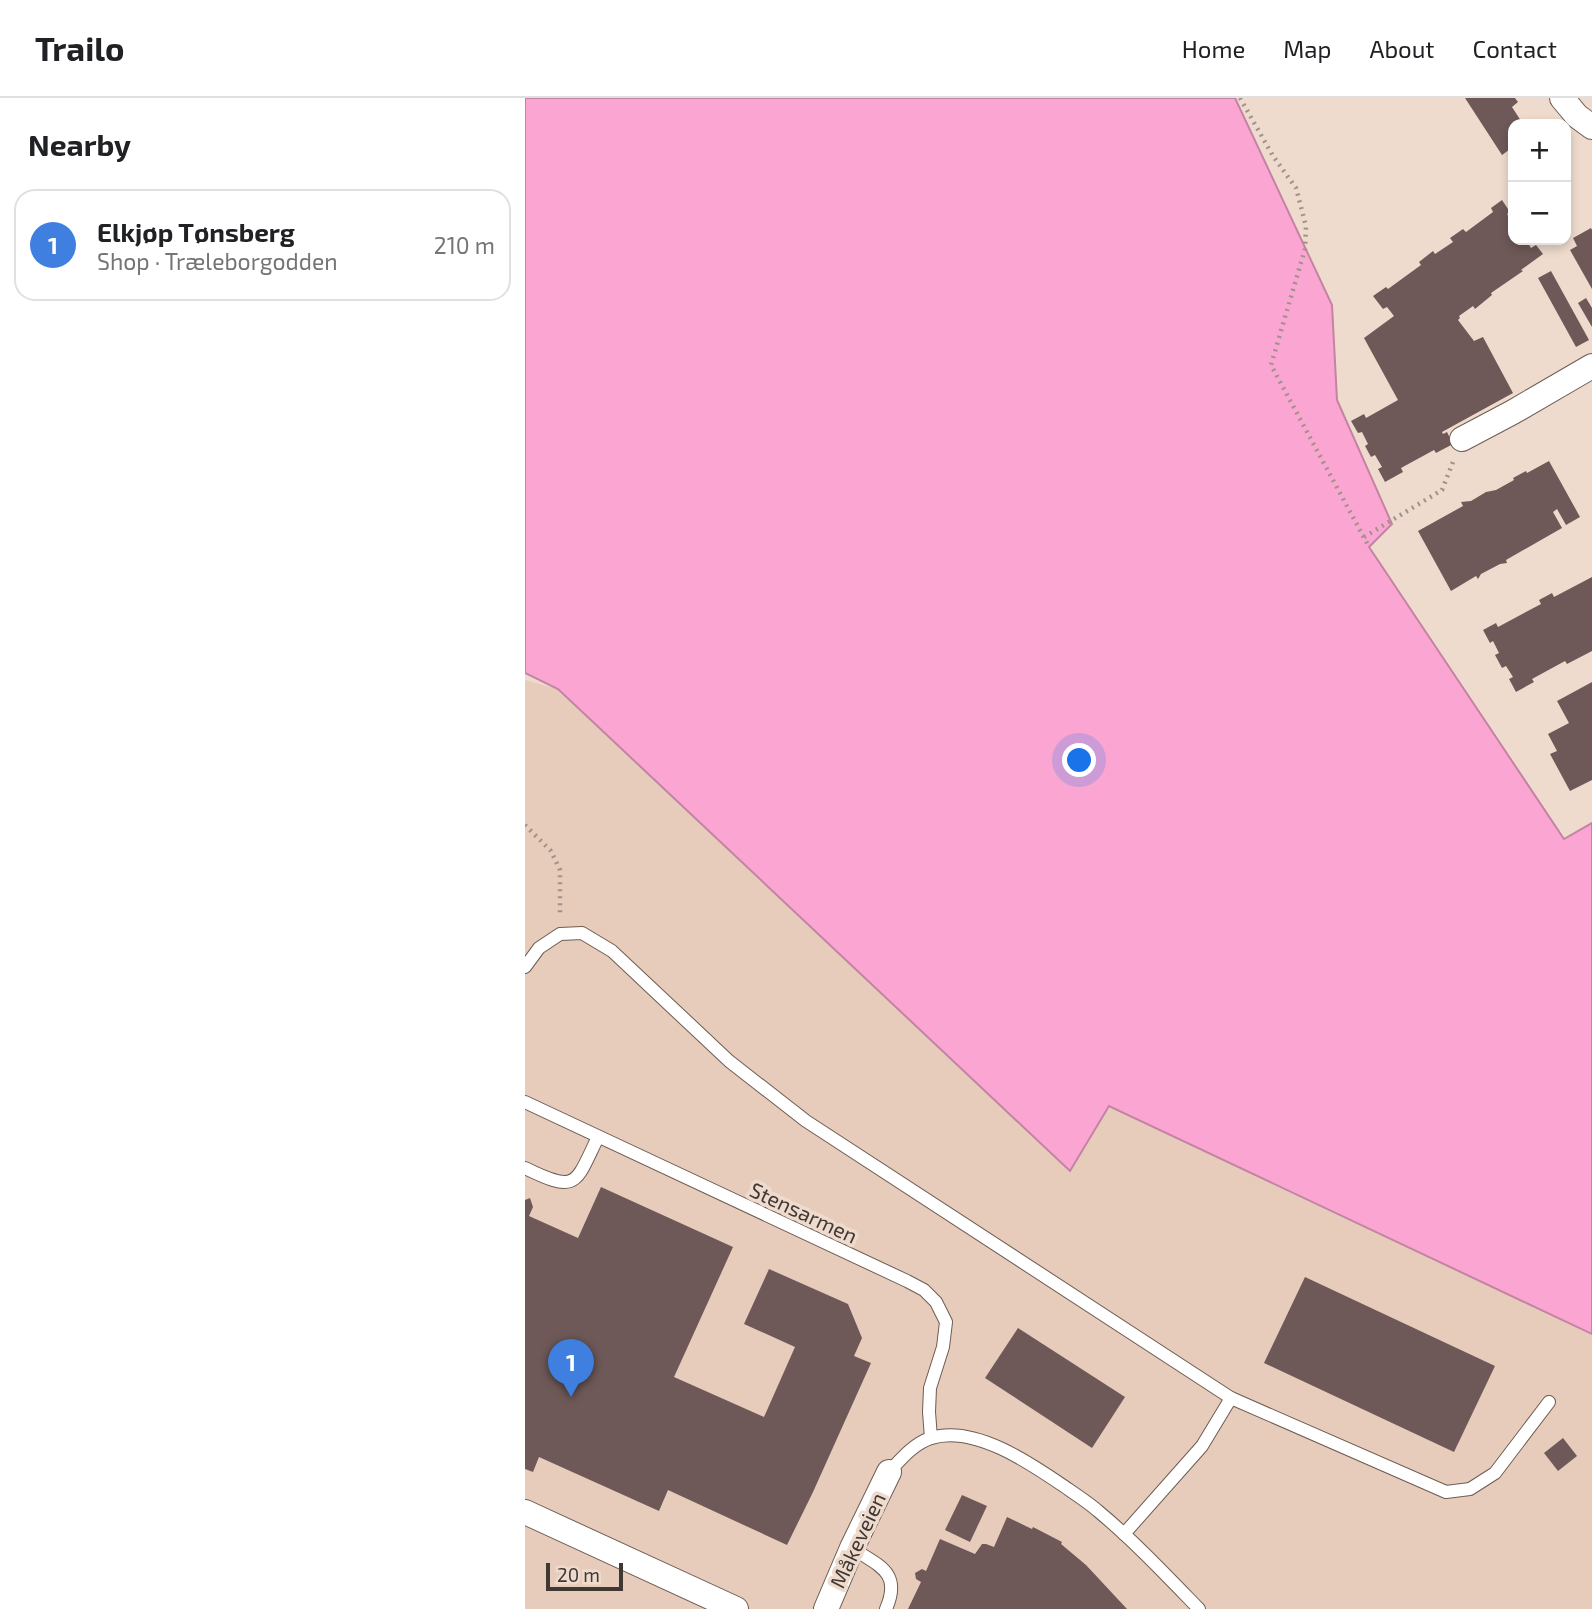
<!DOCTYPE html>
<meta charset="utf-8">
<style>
body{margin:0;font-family:"Exo 2",sans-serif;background:#f6f6f6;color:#202124}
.controls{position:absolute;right:21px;top:21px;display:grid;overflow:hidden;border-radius:14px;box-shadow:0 4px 10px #0003}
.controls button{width:63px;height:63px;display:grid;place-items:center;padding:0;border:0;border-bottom:2px solid #e0e0e0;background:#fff;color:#202124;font:35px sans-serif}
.scale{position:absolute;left:21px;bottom:18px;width:77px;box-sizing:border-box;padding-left:7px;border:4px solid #403833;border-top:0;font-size:19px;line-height:24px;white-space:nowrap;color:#403833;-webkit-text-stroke:5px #efdbce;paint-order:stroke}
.you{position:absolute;left:555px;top:663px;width:24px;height:24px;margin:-18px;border:5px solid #fff;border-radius:50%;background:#1a73e8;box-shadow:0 0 0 10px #1a73e833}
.badge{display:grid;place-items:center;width:46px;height:46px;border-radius:50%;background:#db2777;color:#fff;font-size:23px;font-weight:700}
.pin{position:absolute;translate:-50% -58px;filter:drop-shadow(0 2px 4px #0008)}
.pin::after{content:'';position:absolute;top:37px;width:24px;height:21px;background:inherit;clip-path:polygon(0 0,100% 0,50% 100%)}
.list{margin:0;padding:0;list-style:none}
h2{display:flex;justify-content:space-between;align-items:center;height:91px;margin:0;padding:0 28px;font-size:30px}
h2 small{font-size:23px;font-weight:400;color:#757577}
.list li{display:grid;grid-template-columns:46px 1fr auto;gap:21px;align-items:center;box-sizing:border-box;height:112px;margin:0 14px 14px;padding:0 14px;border:2px solid #e0e0e0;border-radius:21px}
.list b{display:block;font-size:26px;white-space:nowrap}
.list p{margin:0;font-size:23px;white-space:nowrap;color:#757577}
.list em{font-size:23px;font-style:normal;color:#757577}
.map{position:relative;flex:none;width:1067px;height:1511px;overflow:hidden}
header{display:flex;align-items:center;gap:42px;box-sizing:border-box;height:98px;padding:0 35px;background:#fff;border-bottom:2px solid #e0e0e0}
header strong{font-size:33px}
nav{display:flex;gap:38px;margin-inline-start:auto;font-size:24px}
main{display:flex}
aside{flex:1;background:#fff}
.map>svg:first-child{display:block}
.built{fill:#e7ccbc}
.water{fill:#fba5d3;stroke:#c384a3;stroke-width:2}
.building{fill:#6e5958}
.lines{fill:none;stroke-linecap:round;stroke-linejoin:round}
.lane-casing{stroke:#6d5c52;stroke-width:14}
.street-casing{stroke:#6d5c52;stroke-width:26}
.path{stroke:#a19289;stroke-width:4.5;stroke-dasharray:2 5;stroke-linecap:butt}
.lane{stroke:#fff;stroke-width:12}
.street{stroke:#fff;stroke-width:24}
.labels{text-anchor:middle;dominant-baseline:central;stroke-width:7;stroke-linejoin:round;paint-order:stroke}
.street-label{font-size:21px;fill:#403833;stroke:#efdbce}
</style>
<header>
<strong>Trailo</strong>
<nav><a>Home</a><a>Map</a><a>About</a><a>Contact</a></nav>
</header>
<main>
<aside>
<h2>Nearby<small></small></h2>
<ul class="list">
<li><span class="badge" style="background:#3f7fe0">1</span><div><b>Elkjøp Tønsberg</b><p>Shop · Træleborgodden</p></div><em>210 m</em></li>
</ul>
</aside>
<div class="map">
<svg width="1067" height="1511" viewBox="0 0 1067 1511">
<rect width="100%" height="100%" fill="#efdbce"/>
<polygon class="built" points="0,582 33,591 546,1072 584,1008 1067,1236 1067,1511 0,1511"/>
<polygon class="water" points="0,0 710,0 807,207 812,302 867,426 844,449 1039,741 1067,725 1067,1236 584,1008 545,1073 33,591 0,575"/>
<g class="building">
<polygon points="940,0 990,0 993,4 987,9 998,26 988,26 988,49 977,57"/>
<polygon points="977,102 985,114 982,116 988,125 988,142 1001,142 1006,150 1011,147 1018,156 996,172 998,173 966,195 967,197 950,211 948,208 934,218 935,220 933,222 949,243 958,239 988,295 917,334 918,336 922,334 928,346 911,355 909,352 876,370 878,374 860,384 853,371 857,369 850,357 846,359 840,348 843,346 837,334 833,335 826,323 839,316 841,320 873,302 839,240 869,218 862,209 858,211 848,198 861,189 863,191 896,167 894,164 908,153 910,156 928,144 925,140 938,131 941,134 968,114 966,110"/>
<polygon points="1066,130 1067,132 1067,191 1045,152 1052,148 1048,140"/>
<polygon points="1026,173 1064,242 1051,249 1013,180"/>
<polygon points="1061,200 1067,210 1067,229 1053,205"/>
<polygon points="1024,363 1055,419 1041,427 1032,411 1028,414 1037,430 981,462 982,465 975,466 956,476 953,481 951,478 926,493 893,433 938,408 936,404 946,403 961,394 971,392 989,382 988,380 1001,373 1002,375"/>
<polygon points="1067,479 1067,553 1042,566 1040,563 1007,581 1009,584 991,594 984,581 988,579 981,568 977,570 970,557 974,555 968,543 965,545 958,532 971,525 973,529 1016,506 1014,502 1027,495 1029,499"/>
<polygon points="1067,584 1067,682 1045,693 1025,656 1032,653 1023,636 1044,625 1032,603"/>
<polygon points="76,1089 208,1149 149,1279 239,1319 270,1249 219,1226 244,1171 323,1206 337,1240 329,1258 346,1265 288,1394 262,1447 143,1392 134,1413 14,1359 8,1374 0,1371 0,1102 5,1100 8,1109 4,1118 53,1140"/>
<polygon points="780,1179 970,1268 929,1354 739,1265"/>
<polygon points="493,1230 600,1299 567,1350 460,1280"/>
<polygon points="1038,1340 1052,1358 1033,1373 1019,1355"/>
<polygon points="437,1397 462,1408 445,1444 420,1432"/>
<polygon points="482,1419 507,1431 508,1429 537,1444 536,1446 561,1467 602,1511 383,1511 396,1484 391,1481 390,1475 397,1471 401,1473 415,1441 450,1456 457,1446 461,1446 469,1449"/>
</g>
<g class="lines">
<g class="lane-casing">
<g id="lane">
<polyline points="0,869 14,850 35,836 57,835 87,853 204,963 281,1023 706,1300 921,1394 945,1391 970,1375 1024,1304"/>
<polyline points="0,1004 382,1183 399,1192 411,1204 421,1224 418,1249 405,1290 404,1314 406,1340"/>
<path d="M0 1070C53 1096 50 1086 73 1039"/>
<path d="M364 1374C376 1361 388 1346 406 1340 450 1326 508 1367 543 1391 553 1398 564 1405 573 1413 609 1443 641 1477 674 1511"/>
<polyline points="599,1436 677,1348 706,1300"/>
<path d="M327 1450C354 1468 377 1474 361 1511"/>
</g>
</g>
<g class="street-casing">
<g id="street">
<polyline points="1037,0 1052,18 1067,29"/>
<polyline points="937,341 988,314 1067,268"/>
<polyline points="0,1414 211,1511"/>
<polyline points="301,1511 327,1450 364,1374"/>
</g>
</g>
<g class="path">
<polyline points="715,0 748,58 771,90 781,128 780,151 746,267 844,449"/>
<polyline points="839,439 917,392 928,364"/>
<polyline points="0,727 26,753 35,772 35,818"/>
</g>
<use href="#lane" class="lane"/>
<use href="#street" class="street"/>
</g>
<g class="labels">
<g class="street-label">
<text transform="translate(279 1114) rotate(25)">Stensarmen</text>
<text transform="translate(332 1442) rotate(-65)">Måkeveien</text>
</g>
</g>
</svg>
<div class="controls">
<button>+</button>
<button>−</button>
</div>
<div class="scale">20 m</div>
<div class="you"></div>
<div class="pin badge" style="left:46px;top:1299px;background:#3f7fe0">1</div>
</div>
</main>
